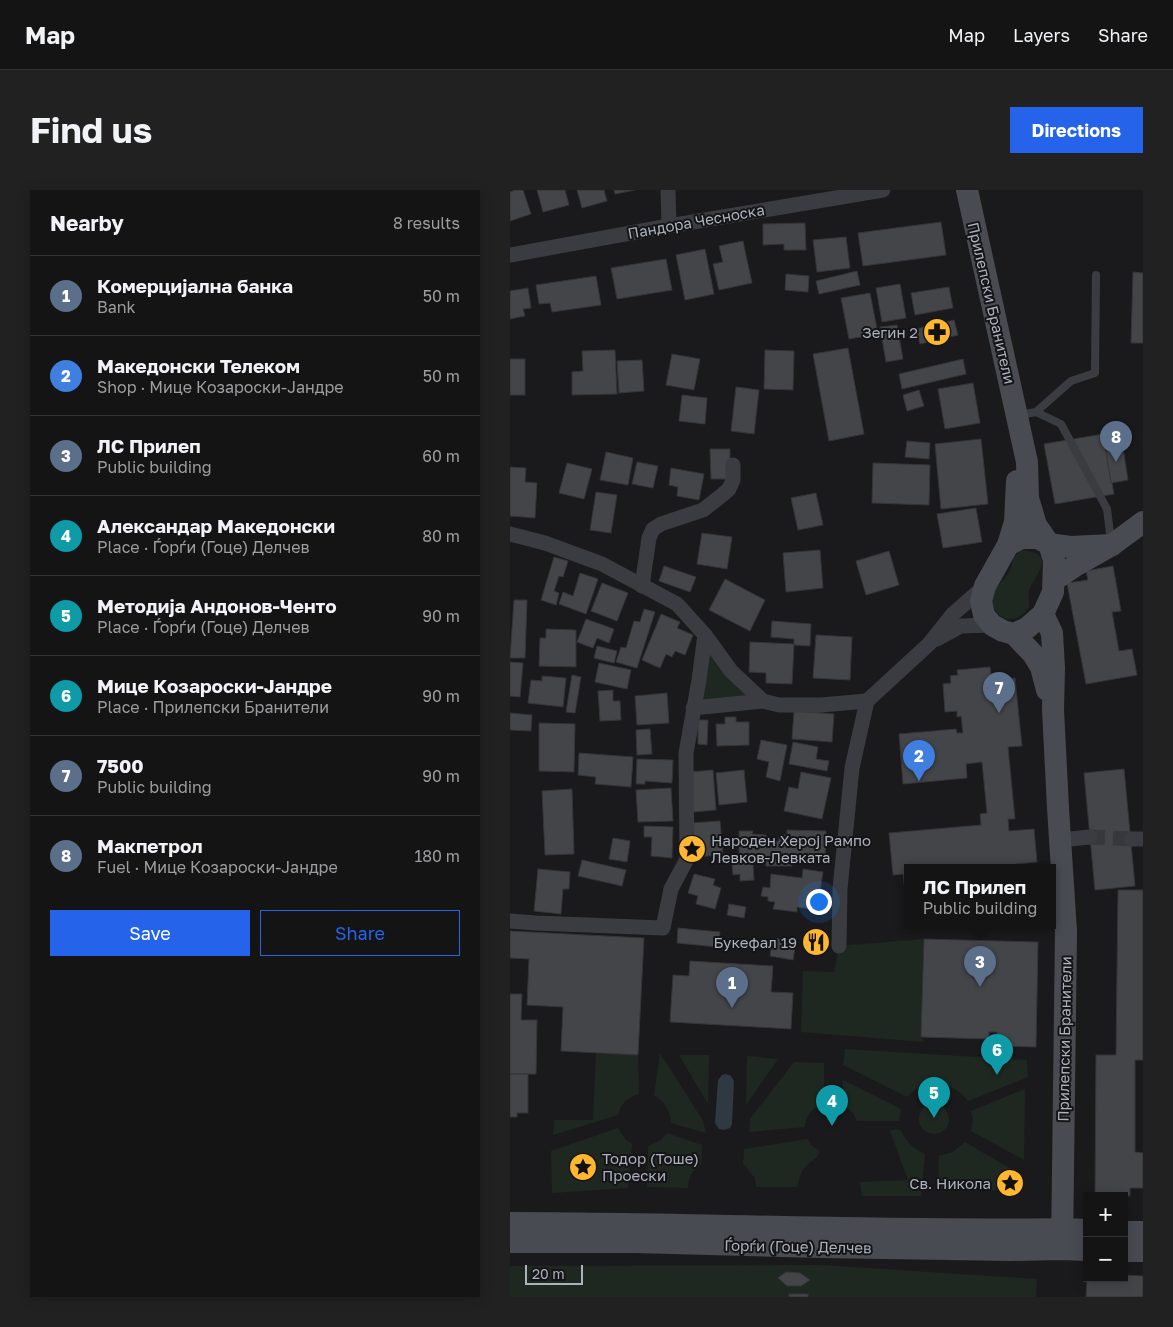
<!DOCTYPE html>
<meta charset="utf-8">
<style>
body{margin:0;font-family:"Golos Text",sans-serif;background:#212122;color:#f1f3f6}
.controls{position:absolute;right:15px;bottom:15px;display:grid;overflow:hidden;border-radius:0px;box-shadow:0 2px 12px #0003}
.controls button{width:45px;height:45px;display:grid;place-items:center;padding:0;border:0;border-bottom:1px solid #333334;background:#141415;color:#f1f3f6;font:25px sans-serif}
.scale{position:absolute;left:15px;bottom:12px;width:58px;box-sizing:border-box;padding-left:5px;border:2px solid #abb1bd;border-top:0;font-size:14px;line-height:18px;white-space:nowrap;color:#abb1bd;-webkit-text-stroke:4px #151517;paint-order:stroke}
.you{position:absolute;left:308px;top:711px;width:18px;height:18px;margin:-12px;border:4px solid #fff;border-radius:50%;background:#1a73e8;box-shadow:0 0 0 8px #1a73e833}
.badge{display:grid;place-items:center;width:32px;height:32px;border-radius:50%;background:#2563eb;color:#fff;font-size:16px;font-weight:700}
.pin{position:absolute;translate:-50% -41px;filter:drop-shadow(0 1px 2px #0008)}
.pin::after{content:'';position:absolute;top:26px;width:18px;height:15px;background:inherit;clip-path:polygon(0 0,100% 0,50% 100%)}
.popup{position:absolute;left:394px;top:674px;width:152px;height:65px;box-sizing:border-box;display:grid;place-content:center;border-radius:0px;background:#141415;filter:drop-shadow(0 1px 4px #0005);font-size:16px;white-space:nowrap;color:#9d9ea0}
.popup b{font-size:19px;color:#f1f3f6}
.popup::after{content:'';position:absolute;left:50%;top:100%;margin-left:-10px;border:10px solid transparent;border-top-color:#141415}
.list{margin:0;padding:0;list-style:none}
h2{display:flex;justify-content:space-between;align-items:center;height:65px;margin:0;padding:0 20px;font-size:21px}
h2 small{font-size:16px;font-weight:400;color:#9d9ea0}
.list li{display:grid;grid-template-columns:32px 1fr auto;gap:15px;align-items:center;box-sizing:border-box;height:80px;padding:0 20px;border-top:1px solid #333334}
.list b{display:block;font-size:19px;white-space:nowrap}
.list p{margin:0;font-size:16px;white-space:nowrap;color:#9d9ea0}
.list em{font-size:16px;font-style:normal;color:#9d9ea0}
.actions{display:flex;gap:10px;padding:15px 20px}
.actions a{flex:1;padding:11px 0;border:1px solid #2563eb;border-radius:0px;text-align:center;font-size:18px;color:#2563eb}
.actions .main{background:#2563eb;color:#fff}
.map{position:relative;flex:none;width:633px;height:1107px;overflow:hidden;border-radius:0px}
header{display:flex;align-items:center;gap:30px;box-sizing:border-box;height:70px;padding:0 25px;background:#141415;border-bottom:1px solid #333334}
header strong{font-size:24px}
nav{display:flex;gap:28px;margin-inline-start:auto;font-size:18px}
.intro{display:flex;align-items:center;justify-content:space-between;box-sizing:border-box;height:120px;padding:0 30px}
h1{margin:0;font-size:35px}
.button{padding:12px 22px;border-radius:0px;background:#2563eb;color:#fff;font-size:18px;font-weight:700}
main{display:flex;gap:30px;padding:0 30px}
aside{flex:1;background:#141415;border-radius:0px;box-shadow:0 2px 12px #0003}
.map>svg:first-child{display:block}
.green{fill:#1f2820}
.water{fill:#2e3942}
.building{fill:#444549;stroke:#343439}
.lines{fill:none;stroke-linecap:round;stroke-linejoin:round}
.street-tunnel{stroke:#37383c;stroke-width:15;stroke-dasharray:15 8;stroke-linecap:butt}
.lane{stroke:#3a3c42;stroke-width:8}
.street{stroke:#3a3c42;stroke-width:15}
.secondary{stroke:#484b52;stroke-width:22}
.labels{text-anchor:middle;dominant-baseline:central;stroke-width:4;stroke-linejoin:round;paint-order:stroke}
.street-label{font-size:15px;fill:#abb1bd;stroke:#151517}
.poi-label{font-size:15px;fill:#abb1bd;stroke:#151517;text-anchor:end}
</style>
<header>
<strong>Map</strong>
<nav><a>Map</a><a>Layers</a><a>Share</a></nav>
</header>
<div class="intro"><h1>Find us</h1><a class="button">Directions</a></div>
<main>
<aside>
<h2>Nearby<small>8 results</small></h2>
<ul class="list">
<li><span class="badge" style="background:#5c6f8a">1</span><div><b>Комерцијална банка</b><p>Bank</p></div><em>50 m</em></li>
<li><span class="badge" style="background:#3f7fe0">2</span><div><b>Македонски Телеком</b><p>Shop · Мице Козароски-Јандре</p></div><em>50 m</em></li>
<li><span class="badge" style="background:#5c6f8a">3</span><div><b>ЛС Прилеп</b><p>Public building</p></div><em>60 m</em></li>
<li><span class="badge" style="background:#0f9aa8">4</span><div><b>Александар Македонски</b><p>Place · Ѓорѓи (Гоце) Делчев</p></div><em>80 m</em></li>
<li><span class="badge" style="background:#0f9aa8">5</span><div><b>Методија Андонов-Ченто</b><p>Place · Ѓорѓи (Гоце) Делчев</p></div><em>90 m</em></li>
<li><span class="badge" style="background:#0f9aa8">6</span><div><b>Мице Козароски-Јандре</b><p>Place · Прилепски Бранители</p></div><em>90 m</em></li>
<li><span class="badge" style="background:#5c6f8a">7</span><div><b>7500</b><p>Public building</p></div><em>90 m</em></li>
<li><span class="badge" style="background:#5c6f8a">8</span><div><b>Макпетрол</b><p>Fuel · Мице Козароски-Јандре</p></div><em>180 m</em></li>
</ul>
<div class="actions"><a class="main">Save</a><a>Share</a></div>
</aside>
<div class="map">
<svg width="633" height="1107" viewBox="0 0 633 1107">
<rect width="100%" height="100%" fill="#1a1a1c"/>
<g class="green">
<path d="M512 360C550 364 523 386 519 401 518 406 519 412 519 417 515 423 508 430 500 429 488 429 479 415 483 404 486 395 495 390 499 382 505 372 499 369 512 360Z"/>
<polygon points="195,445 253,511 183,518"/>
<polygon points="414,749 411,847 414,852 291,842 293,781 324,782 329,756"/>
<path d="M335 859 517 870 518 887 458 911C441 890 416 886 397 907L333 875Z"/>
<path d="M86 863 128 865 129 904C117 908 111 913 108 925L43 945 44 930H83Z"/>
<path d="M150 863 193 931 196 943 161 933C160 919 155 912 144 905Z"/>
<polygon points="169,865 199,865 198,914"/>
<polygon points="237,866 268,869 236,915"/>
<path d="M284 872 314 873V912C303 918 296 924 295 937L239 942 240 929Z"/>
<polygon points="333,890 391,919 389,931 347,931 343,923 332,914"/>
<polygon points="515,899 514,970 461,941 463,929 461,921"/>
<circle cx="424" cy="929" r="15"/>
<polygon points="108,938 116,950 122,954 118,998 42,1003 41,961"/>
<path d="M386 939 391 941C397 952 403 959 415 964L411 1006H352L350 992 398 990 380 941Z"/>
<path d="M157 943 192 955 191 974C182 981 179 986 178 998L137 997 138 956 151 950Z"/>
<path d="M298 949 302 956 310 961C306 971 301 970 295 977 290 982 289 990 287 997H246L245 988 233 974 234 959Z"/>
<polygon points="455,952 508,983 490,984 491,1000 428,999 429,966 443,962"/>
<polygon points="311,1075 527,1089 526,1107 0,1107 0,1076"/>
</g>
<polygon class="water" points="216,884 221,886 224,891 222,934 220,938 214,940 209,939 205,933 208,890 212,885"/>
<g class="building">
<polygon points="5,0 13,0 21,24 0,31 0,2"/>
<polygon points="27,0 55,0 59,15 33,22"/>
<polygon points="67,0 94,0 97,11 72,18"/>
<polygon points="104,0 125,0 105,4"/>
<polygon points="431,32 436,65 353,76 348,43"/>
<polygon points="295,33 296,60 274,60 274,54 253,55 253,34"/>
<polygon points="336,47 340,78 307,82 303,50"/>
<polygon points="233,51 242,93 209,100 203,74 213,72 209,56"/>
<polygon points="195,59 204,104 175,110 166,65"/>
<polygon points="156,69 162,100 107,109 101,78"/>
<polygon points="347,81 350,95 309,104 306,91"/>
<polygon points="623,82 633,83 633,153 621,153"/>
<polygon points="276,84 299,86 298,102 275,100"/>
<polygon points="86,86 91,115 42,122 40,113 29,114 26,95"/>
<polygon points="390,94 396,128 372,132 366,98"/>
<polygon points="439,97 443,118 405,125 401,103"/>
<polygon points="18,98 21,118 13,119 15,126 0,129 0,101"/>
<polygon points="360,103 368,144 339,149 331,108"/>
<polygon points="444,130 448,145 410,154 406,139"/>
<polygon points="387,135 393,169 376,172 370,137"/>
<polygon points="338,158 354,244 319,251 303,164"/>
<polygon points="105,160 107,204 62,205 62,182 73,181 72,161"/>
<polygon points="255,160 284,161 283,200 254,199"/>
<polygon points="162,164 190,169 184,200 156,195"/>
<rect x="0" y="169" width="15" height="36"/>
<polygon points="453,169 456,184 392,199 389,184"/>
<polygon points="132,170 134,201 109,203 107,171"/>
<polygon points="463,193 470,233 435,239 428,199"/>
<polygon points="226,197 249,200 244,244 221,241"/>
<polygon points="409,200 414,216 397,221 393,205"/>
<polygon points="172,205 197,208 195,234 169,231"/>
<polygon points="593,244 604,304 545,314 534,254"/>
<polygon points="471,249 478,314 431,319 425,254"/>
<polygon points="397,251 420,253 419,269 395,267"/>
<polygon points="612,251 618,290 601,293 595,254"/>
<polygon points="200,259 220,259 220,289 201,289"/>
<polygon points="96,262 123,268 118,295 90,290"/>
<polygon points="127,272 148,276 143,298 122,294"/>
<polygon points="57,273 82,279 74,309 49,303"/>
<polygon points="363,273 420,275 419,315 362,313"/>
<polygon points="0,277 16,278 15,292 27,293 25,328 0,326"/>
<polygon points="161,278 194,284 189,310 167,306 168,297 159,295"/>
<polygon points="86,302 107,305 101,343 80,340"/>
<polygon points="306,303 313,335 288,340 281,308"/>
<polygon points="466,318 472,352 433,358 427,324"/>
<polygon points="192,343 222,347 217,379 187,374"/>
<polygon points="310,360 313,398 276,402 273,363"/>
<polygon points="379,361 389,395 356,405 346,371"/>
<polygon points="44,367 58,371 53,387 49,386 44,401 49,403 46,415 31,410"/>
<polygon points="154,376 186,387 180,402 149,391"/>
<polygon points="603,376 611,421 602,422 609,461 622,459 627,485 576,494 557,393 578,390 576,381"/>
<polygon points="70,383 88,389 76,424 49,414 53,402 63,406"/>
<polygon points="215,389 255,410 240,441 199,420"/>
<polygon points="92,393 118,403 107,431 81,421"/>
<polygon points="4,410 17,410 15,468 0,468"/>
<polygon points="134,419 145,422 127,478 106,472 111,457 116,458 124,431 130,432"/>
<polygon points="151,424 170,432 167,438 183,445 175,465 165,461 162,467 156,464 150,478 132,470"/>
<polygon points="76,429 104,439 99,453 87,448 83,458 67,452"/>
<polygon points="262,431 301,434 300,456 284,455 284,449 261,447"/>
<polygon points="36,439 66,440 66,477 29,476 30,448 36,448"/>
<polygon points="306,445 342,447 340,490 303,488"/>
<polygon points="240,452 284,454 282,494 256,493 256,483 239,482"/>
<polygon points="87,456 107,461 104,473 84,468"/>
<polygon points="0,472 13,473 10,507 0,506"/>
<polygon points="89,473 121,480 117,499 85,492"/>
<polygon points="480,477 481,484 492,483 493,489 505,488 512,556 498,557 505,629 498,629 499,641 524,639 527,672 506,674 507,678 398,678 398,702 395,702 393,684 383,685 379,643 471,635 470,624 477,623 472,572 456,574 457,588 393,594 389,544 446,539 447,543 453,543 451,526 447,527 447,521 435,522 433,494 441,493 440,486 448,485 447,480"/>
<polygon points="62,485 71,487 65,523 56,522"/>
<polygon points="32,486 56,488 53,517 18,513 21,490 32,491"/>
<polygon points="103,500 103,511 110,511 111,530 90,531 88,501"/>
<polygon points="157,503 159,533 127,535 125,506"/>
<polygon points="284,521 324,524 322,552 282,549"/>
<polygon points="0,523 22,525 21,541 0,540"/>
<polygon points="215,527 226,527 226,532 239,532 239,555 207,556 206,534 215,534"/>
<polygon points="188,530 198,530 197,555 188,554"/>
<polygon points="29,533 65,534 64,582 29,581"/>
<polygon points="140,539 142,564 127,565 126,540"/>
<polygon points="251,550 277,555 270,591 256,587 259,572 247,569"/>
<polygon points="283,552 308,557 306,569 319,571 317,581 279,574"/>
<polygon points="69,563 123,567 121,597 85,594 86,587 68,585"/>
<polygon points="127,569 163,570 162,593 135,591 135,594 126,594"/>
<polygon points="614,579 625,696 585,700 574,583"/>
<polygon points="203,580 206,620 183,622 180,582"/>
<polygon points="234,580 237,612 209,615 206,583"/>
<polygon points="291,582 321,588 312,629 274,621 279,597 288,599"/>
<polygon points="161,598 163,631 128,632 126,600"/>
<polygon points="62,599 64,664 35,665 32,601"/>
<polygon points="210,631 213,665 183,667 180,633"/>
<polygon points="134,636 163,637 162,668 141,666 142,647 134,647"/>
<polygon points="277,640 316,641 315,668 297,668 297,673 282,673 282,666 282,676 256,676 256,671 242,671 242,666 229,666 229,641 243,641 242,644 256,645 256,651 269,651 269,645 277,645"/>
<polygon points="103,648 120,651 117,672 99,669"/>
<polygon points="72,670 116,680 112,696 68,686"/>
<polygon points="243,673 244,690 230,691 230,684 223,685 222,674"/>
<polygon points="28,679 60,682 59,699 53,699 51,724 24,721"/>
<polygon points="293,679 313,682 307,720 287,717 287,722 263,719 265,712 258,711 258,707 251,706 253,697 260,698 261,684 292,688"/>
<polygon points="184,684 205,689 203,695 211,698 205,719 186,714 188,706 178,703"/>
<polygon points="608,700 633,700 633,870 625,870 625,962 633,963 633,998 620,998 620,1006 585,1006 586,865 606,865"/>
<polygon points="219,714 236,717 234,728 217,725"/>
<polygon points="168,738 210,742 208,757 167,753"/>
<polygon points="0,741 134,748 128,865 51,861 53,817 17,815 19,769 0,768"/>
<polygon points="298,742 315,743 315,761 297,761"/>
<polygon points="263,748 286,751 283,770 260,766"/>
<polygon points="414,749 528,752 526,857 487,856 487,842 479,842 479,849 411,847"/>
<polygon points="180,771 263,776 261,802 283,803 281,839 160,832 163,785 179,786"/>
<polygon points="0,804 12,804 11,830 27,830 26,884 0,884"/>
<polygon points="0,884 18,884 18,923 7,923 7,927 0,927"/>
<polygon points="276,1082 290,1083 300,1090 291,1096 277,1096 268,1088"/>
<polygon points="614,1085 633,1086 633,1107 576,1107 577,1087 614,1088"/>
<rect x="279" y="1104" width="19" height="3"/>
</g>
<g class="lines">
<polyline class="street-tunnel" points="580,647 621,649"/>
<g class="lane">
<polyline points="526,222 561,191 585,183 586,85"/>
<polyline points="510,225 526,222 551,234 597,319 601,351"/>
</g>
<g class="street">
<polyline points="158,0 159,36"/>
<polyline points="0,65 159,36 373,0"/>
<polyline points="0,344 35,353 92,374 167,414 195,445 221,481 253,511 269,515 311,515 357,511"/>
<polyline points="132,396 139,348 143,339 151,334 193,320 211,306 219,299 223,290 223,275"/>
<polyline points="427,449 451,436 482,435"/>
<polyline points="183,518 253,511"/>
<polyline points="621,649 633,649"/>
<polyline points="550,650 580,647"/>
<polyline points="0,731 26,733 153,738 161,699 177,669 176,563 189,490 195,445"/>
<polyline points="329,756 330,699 342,578 357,511 419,454 443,424 475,396"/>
</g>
<g class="secondary">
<polyline points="457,0 517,272 518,308 526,335 539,354 544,370 543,402 533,424 517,438 504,444 493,441 482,435 474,425 471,411 475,396 498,355 511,348 528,348 539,354 560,357 602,355"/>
<polyline points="498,355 505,332 507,291"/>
<polyline points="544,390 565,376 602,355 633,332"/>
<polyline points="533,424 542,443 544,478 543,520 548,618 556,741 552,1059"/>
<polyline points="504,444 523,464 531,477 537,500"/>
<path d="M0 1033C184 1033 369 1042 553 1039L577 1040"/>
<polyline points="614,1042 633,1042"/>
<polyline points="0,1052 125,1052 311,1057 501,1060 552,1059 577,1060"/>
<polyline points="614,1061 633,1061"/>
</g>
</g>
<defs>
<g id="pharmacy-disc" transform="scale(1.4375)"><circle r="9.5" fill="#ffb72f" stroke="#151517"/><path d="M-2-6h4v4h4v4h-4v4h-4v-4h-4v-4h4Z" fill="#111"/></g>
<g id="sight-disc" transform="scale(1.4375)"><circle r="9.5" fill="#ffb72f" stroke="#151517"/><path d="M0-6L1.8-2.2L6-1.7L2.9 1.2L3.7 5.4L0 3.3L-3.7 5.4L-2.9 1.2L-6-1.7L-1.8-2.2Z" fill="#111"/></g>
<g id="restaurant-disc" transform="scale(1.4375)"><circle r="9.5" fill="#ffb72f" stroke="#151517"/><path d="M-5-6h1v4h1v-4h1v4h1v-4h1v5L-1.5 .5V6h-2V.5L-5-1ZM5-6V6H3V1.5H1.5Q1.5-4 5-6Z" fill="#111"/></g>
</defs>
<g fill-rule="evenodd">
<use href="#pharmacy-disc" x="427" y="142"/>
<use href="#sight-disc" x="182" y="659"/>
<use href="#restaurant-disc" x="306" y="752"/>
<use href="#sight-disc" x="73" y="977"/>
<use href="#sight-disc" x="500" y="993"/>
</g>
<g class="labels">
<g class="street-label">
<text transform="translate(186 31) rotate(-10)">Пандора Чесноска</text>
<text transform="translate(482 113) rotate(77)">Прилепски Бранители</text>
<text transform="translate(554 849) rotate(-89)">Прилепски Бранители</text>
<text transform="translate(288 1056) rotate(1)">Ѓорѓи (Гоце) Делчев</text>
</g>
<g class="poi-label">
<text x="408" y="142">Зегин 2</text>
<text x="201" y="650" text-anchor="start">Народен Херој Рампо<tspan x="201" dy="17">Левков-Левката</tspan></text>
<text x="287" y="752">Букефал 19</text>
<text x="92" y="968" text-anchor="start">Тодор (Тоше)<tspan x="92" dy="17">Проески</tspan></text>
<text x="481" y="993">Св. Никола</text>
</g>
</g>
</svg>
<div class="controls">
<button>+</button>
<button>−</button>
</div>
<div class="scale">20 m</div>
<div class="you"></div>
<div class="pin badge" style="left:222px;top:818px;background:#5c6f8a">1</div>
<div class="pin badge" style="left:409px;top:591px;background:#3f7fe0">2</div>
<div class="pin badge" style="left:470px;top:797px;background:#5c6f8a">3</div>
<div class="popup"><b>ЛС Прилеп</b>Public building</div>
<div class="pin badge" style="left:322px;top:936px;background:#0f9aa8">4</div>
<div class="pin badge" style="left:424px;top:928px;background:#0f9aa8">5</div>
<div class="pin badge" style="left:487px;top:885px;background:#0f9aa8">6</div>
<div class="pin badge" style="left:489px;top:523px;background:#5c6f8a">7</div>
<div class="pin badge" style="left:606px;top:272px;background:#5c6f8a">8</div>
</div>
</main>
